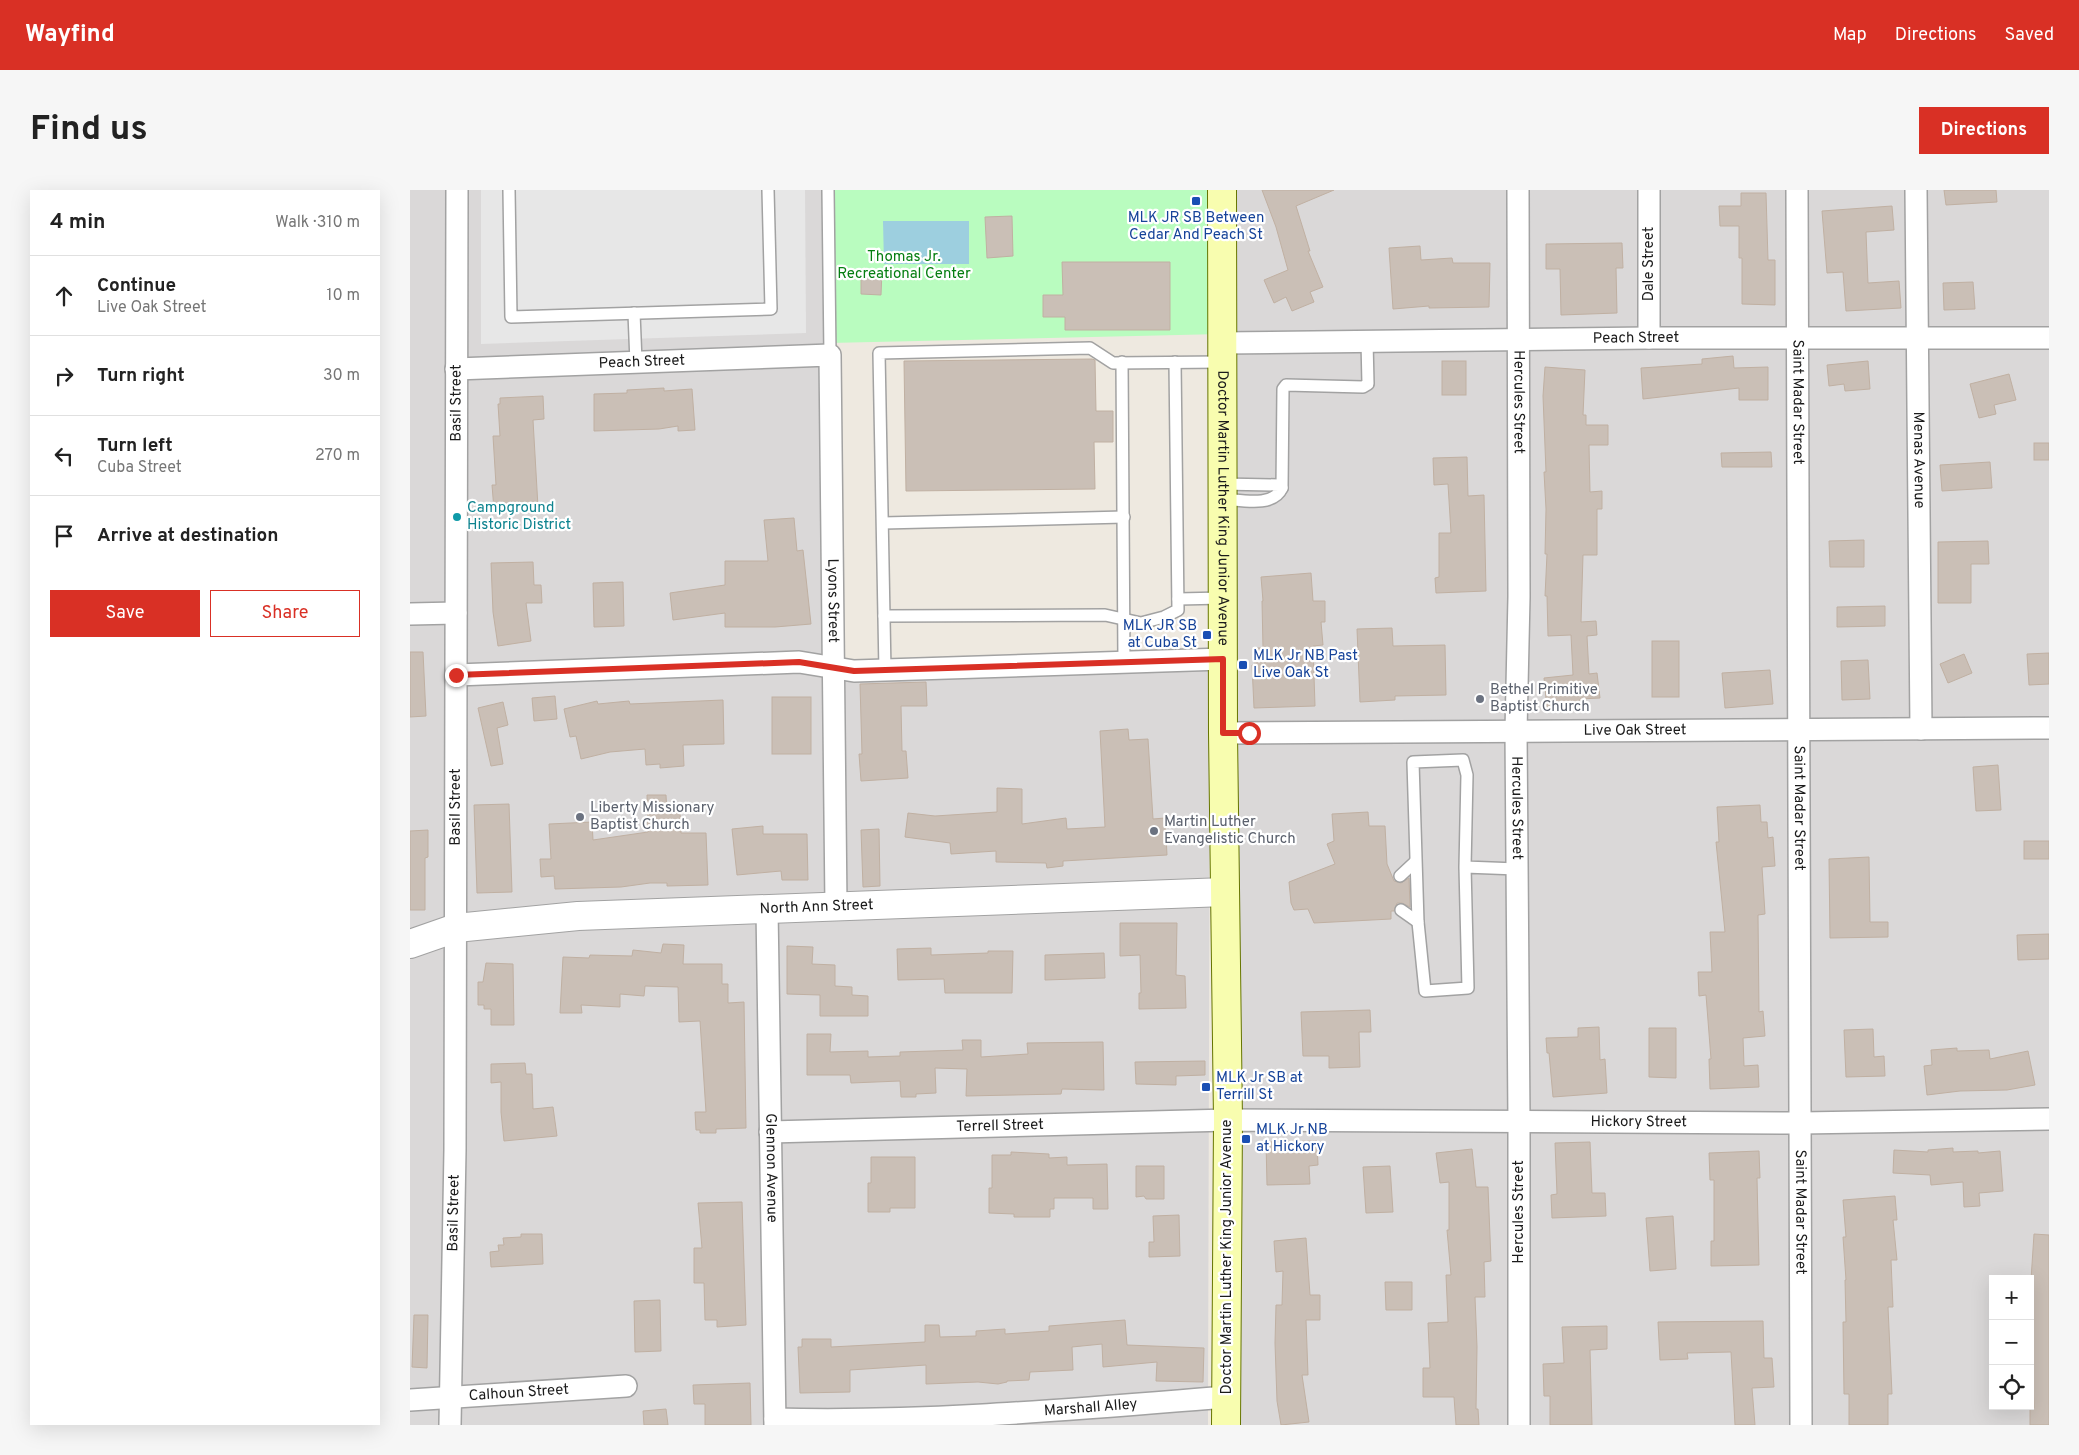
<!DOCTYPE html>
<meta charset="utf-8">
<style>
body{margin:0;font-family:Overpass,sans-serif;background:#f6f6f6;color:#222}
.controls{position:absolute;right:15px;bottom:15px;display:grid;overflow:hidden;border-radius:0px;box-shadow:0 5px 20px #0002}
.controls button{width:45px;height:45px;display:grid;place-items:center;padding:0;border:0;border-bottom:1px solid #e0e0e0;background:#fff;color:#222;font:25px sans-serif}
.stop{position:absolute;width:15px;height:15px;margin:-11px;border:4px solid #d93025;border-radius:50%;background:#fff}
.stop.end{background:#d93025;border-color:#fff;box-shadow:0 1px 5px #0008}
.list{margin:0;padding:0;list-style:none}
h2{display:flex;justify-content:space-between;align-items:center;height:65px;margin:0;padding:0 20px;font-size:21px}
h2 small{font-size:16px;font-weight:400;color:#767676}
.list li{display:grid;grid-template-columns:32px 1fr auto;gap:15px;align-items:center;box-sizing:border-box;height:80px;padding:0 20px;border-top:1px solid #e0e0e0}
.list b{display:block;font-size:19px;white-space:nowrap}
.list p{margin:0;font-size:16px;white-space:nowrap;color:#767676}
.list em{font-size:16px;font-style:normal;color:#767676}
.actions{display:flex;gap:10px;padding:15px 20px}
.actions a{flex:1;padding:11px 0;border:1px solid #d93025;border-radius:0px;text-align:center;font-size:18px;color:#d93025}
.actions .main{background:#d93025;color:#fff}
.icon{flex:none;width:28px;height:28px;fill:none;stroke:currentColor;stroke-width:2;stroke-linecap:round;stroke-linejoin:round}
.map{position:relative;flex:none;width:1639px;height:1235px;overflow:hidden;border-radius:0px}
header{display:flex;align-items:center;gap:30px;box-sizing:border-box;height:70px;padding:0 25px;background:#d93025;color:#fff}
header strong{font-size:24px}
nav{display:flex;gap:28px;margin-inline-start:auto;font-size:18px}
.intro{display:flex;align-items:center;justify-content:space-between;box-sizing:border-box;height:120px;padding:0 30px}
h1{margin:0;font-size:35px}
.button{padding:12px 22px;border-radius:0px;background:#d93025;color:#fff;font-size:18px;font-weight:700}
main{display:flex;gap:30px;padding:0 30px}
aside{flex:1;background:#fff;border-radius:0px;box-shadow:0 5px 20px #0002}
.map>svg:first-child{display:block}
.residential{fill:#dad8d8;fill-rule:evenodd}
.park{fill:#b9fcbf}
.parking{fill:#e7e7e7}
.water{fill:#9dcfdf}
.building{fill:#cabfb6;stroke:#c0b0a2}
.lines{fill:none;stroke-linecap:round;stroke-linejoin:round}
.service-casing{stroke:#a2a2a2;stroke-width:14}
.minor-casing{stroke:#a2a2a2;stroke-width:24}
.tertiary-casing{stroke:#a2a2a2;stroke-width:30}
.secondary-casing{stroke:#667500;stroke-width:30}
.service{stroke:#fff;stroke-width:11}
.minor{stroke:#fff;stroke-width:21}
.tertiary{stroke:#fff;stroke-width:28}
.secondary{stroke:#f8fdaf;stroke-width:28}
.route{stroke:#d93025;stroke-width:6}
.transit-dot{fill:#1a4fb4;stroke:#fff;stroke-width:2}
.culture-dot{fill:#0f9aa8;stroke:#fff;stroke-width:2}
.worship-dot{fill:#6b7280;stroke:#fff;stroke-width:2}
.labels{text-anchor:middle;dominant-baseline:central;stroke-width:4.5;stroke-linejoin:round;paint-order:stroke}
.transit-label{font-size:15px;fill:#164399;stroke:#fff;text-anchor:start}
.park-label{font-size:15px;fill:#057e11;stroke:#fff}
.street-label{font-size:15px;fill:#1b1b1b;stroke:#fff}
.culture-label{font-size:15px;fill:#0d838f;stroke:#fff;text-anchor:start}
.worship-label{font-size:15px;fill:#5b616d;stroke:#fff;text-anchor:start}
</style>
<header>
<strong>Wayfind</strong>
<nav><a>Map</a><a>Directions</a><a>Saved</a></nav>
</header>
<div class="intro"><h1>Find us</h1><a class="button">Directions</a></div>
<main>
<aside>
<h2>4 min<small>Walk · 310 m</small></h2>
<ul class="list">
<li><svg class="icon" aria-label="ahead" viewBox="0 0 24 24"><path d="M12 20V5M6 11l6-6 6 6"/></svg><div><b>Continue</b><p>Live Oak Street</p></div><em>10 m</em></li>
<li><svg class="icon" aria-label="right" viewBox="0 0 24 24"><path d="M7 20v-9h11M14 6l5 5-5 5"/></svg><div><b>Turn right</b></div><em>30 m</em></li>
<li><svg class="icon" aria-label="left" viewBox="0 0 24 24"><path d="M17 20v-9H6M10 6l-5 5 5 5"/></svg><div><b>Turn left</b><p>Cuba Street</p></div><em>270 m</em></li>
<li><svg class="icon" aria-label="arrive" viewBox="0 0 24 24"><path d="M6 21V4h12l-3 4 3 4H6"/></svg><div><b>Arrive at destination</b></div></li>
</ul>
<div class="actions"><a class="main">Save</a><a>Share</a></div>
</aside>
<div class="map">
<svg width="1639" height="1235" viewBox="0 0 1639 1235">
<rect width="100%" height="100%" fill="#eee9e0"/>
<g class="residential">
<polygon points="0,0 812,0 420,153 433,488 800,481 798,1235 0,1235"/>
<path d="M823 0H1639V1235H824ZM1583 1089H1620V1216H1583Z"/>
</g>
<polygon class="park" points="418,0 812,0 812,144 419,153"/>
<polygon class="parking" points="71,0 395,0 396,143 71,154"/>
<polygon class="water" points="473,31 559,31 559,74 474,74"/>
<g class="building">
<polygon points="852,0 924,0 886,16 900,61 898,61 913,97 900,102 904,112 882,121 876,107 864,113 854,90 878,80 866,37"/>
<polygon points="1534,0 1586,0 1587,12 1536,15"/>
<polygon points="1331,3 1356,3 1358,70 1365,70 1365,115 1332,114 1332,68 1329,68 1329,36 1310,36 1309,16 1331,16"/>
<polygon points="1482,16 1484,40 1456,42 1458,93 1489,91 1491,118 1436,121 1433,82 1417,83 1412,21"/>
<polygon points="602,26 603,66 577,68 575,27"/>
<polygon points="1212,53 1213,78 1206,78 1207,123 1151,125 1150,79 1136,79 1136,54"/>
<polygon points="1010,56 1011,70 1042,68 1043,73 1080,73 1079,117 1019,118 1019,116 983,119 979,58"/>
<polygon points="652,72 760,72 760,140 655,140 655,127 633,127 633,105 653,105"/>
<polygon points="451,80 472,81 471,105 451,104"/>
<polygon points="1563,92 1565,119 1534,120 1533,93"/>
<polygon points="1323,166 1324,178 1358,177 1358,210 1329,210 1329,198 1233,209 1231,178 1292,174 1292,169"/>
<polygon points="682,169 685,170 686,221 703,221 703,252 684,252 685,299 496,301 494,171"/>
<rect x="1032" y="171" width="24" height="34"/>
<polygon points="1458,171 1460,199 1435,201 1434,194 1419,196 1417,175"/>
<polygon points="1135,177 1175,180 1173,225 1176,225 1176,235 1198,235 1198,255 1179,255 1180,302 1192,301 1192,319 1187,319 1187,365 1173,365 1171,432 1186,431 1187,445 1177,446 1179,484 1187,483 1190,508 1170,509 1171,515 1137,518 1134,488 1163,485 1161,445 1138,446 1137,406 1135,406 1137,364 1135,364 1136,319 1134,282 1136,282 1133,206"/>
<polygon points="1599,184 1606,210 1584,215 1586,224 1569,228 1560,194"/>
<polygon points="254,198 254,201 282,199 285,240 268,241 268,236 249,239 184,241 184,204 217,203 217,200"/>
<polygon points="133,206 134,229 123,230 128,317 84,320 82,295 86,295 83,246 90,246 88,214 90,214 90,208"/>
<rect x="1624" y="253" width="15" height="17"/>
<polygon points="1361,262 1362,277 1312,277 1311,263"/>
<polygon points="1057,267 1058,306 1074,305 1076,401 1026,403 1025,388 1029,387 1029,343 1041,343 1038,294 1024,295 1023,268"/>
<polygon points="1580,272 1582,298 1532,301 1530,275"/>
<polygon points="384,328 387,361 393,360 401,434 365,437 315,437 315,423 263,430 260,403 315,395 315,371 358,371 354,330"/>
<polygon points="1454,350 1454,377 1420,377 1419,351"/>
<polygon points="1578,351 1579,374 1561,374 1561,413 1528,413 1528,352"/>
<polygon points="123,372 124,395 131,395 132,413 116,413 121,451 88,456 83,422 81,373"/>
<polygon points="901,383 903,411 915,411 915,432 911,432 913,455 903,456 905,516 844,518 842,475 845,475 844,458 853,458 852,411 853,411 851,387"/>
<polygon points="213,392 214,436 184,437 183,393"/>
<polygon points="1475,416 1475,436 1427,437 1427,417"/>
<polygon points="982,438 983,456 1035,455 1036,505 985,506 985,510 950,512 947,439"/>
<rect x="1242" y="451" width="27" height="56"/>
<polygon points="0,462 13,462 16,526 0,527"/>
<polygon points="1639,463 1639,494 1619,495 1617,464"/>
<polygon points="1554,464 1562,483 1538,493 1530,474"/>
<polygon points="1458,470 1460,509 1432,510 1431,471"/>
<polygon points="1360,480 1363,514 1315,518 1312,483"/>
<polygon points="516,492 517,516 491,516 492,561 496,561 498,588 451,591 449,564 452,564 450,494"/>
<polygon points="145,506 147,529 124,531 122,508"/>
<rect x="362" y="507" width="39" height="57"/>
<polygon points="313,510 314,554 273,555 274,576 250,578 250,574 236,575 235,559 200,562 171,569 166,546 160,547 154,519 187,511 188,514 219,511 220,514"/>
<polygon points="93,512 98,535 87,538 93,574 81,576 68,518"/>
<polygon points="718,539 719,550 738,549 743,629 755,628 757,665 653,671 653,676 637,678 636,673 586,672 586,661 541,664 540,653 495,647 498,623 525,626 587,622 587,598 612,599 612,634 656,628 657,639 695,637 690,541"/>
<polygon points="1588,575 1591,620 1566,621 1563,577"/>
<polygon points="237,605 256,605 257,624 270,623 271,643 296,643 298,695 257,696 257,693 240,693 211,697 145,699 144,686 131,687 130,669 141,669 139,634 182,632 183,650 238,642"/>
<polygon points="99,614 102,702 67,703 64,615"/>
<polygon points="1350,615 1351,632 1357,632 1358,648 1363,647 1365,676 1352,677 1355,724 1348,725 1349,822 1353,821 1355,846 1333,848 1334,876 1348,875 1349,897 1300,899 1299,869 1301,869 1296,805 1289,806 1288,782 1302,782 1300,742 1315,742 1306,652 1309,652 1307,617"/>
<polygon points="958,622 959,636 975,636 977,674 984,691 991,693 999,688 1000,717 992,713 987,713 984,721 981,721 981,729 904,733 898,719 884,720 881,713 879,692 925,674 917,654 924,651 922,624"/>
<polygon points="353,636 353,644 397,644 398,690 372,690 371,681 327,685 322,639"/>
<polygon points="469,639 470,696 453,697 451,640"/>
<polygon points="18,640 18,667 15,668 15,720 0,720 0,641"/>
<rect x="1614" y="651" width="25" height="18"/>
<polygon points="1459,667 1460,732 1478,732 1478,747 1420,748 1419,669"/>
<polygon points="710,733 767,733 766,785 775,786 776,818 729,819 729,803 731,803 730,765 710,766"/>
<polygon points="1639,744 1639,769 1608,770 1607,745"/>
<polygon points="253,754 274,755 273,774 312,774 312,794 318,794 318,813 334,812 336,938 306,939 306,943 290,943 290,940 286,940 285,922 296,922 290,831 269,832 268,797 235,796 234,806 210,804 210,817 171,815 172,823 150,823 153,767 179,768 180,765 222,766 223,760 251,763"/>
<polygon points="377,756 403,757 402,774 425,775 425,796 442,797 442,805 458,806 458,826 410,826 410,805 377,804"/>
<polygon points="521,758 521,765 578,763 578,761 603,761 602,803 535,803 534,789 488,790 487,759"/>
<polygon points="694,763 695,788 635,790 635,765"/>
<polygon points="76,773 103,774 104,835 81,835 81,819 74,819 74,815 68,815 68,792 73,792"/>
<polygon points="960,820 961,842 949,842 950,877 919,878 919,866 893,866 891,822"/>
<polygon points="1189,837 1190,870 1195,869 1197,903 1143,907 1139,863 1137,863 1136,848 1168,847 1168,838"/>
<polygon points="1239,838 1266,838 1266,888 1239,887"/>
<polygon points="1463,839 1464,867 1474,866 1475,886 1436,887 1434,840"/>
<polygon points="397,844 421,844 420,862 458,861 458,867 490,866 490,862 553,860 552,850 571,850 571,867 618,864 617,853 693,852 694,900 652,899 651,904 556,906 557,879 525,878 526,903 506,904 506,907 491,907 490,891 441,893 440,885 397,885"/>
<polygon points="1547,858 1547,861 1579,860 1580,869 1618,861 1625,895 1597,900 1550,901 1517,905 1514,876 1522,875 1521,860"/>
<polygon points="795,871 795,885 766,886 766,895 726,894 725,872"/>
<polygon points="115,873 116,884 122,884 123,919 143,917 147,946 94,951 91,922 91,892 81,893 81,874"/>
<polygon points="907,951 908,975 899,976 900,994 857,995 856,952"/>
<polygon points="1180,952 1182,1003 1195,1003 1196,1026 1142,1028 1141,1005 1147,1004 1145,953"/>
<polygon points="1543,958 1543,962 1568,961 1568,963 1590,961 1593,1001 1569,1003 1570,1016 1554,1017 1553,992 1521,995 1520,985 1483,983 1484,960 1518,962 1518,960"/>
<polygon points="1062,959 1066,997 1078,997 1081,1071 1074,1072 1075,1107 1065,1107 1067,1157 1066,1219 1068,1219 1069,1235 1046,1235 1044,1207 1013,1207 1013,1178 1020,1178 1018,1133 1038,1132 1036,1085 1041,1085 1037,1040 1039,1040 1039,992 1030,993 1026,963"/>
<polygon points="1349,961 1350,988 1347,988 1349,1075 1301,1076 1301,1051 1304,1051 1304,990 1300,990 1299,963"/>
<polygon points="601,962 639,964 639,968 657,967 657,975 697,974 698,1019 683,1019 683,1008 644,1008 644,1019 640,1019 640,1027 604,1027 604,1024 579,1023 579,998 582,998 582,965 601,965"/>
<polygon points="461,967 505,967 505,1018 480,1018 480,1022 458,1022 458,993 461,993"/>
<polygon points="726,976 754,976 754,1009 736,1009 734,1006 726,1007"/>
<polygon points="980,976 983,1022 956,1023 953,977"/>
<polygon points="1485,1006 1487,1030 1483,1030 1487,1070 1481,1070 1483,1117 1478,1117 1482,1204 1478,1204 1478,1235 1439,1235 1439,1204 1434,1204 1433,1132 1436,1132 1435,1090 1436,1090 1433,1047 1436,1047 1433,1010"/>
<polygon points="332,1012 336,1135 307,1137 307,1130 295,1130 294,1093 284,1093 284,1058 292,1058 288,1013"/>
<polygon points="769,1025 770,1066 739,1067 739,1052 744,1052 743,1026"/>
<polygon points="1263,1026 1266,1079 1240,1081 1236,1028"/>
<polygon points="111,1044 132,1044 133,1074 81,1077 80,1062 89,1061 88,1055 94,1055 93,1048 111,1047"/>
<polygon points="1624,1044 1639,1045 1639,1235 1620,1235 1620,1218 1624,1218 1621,1136 1623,1136 1620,1105"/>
<polygon points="896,1048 900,1105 910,1105 910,1130 896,1130 898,1185 892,1185 899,1232 871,1235 867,1211 865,1153 866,1115 872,1115 873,1081 866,1082 864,1051"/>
<polygon points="975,1092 1002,1092 1002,1120 976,1120"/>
<polygon points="250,1110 251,1161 225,1162 224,1111"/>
<polygon points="4,1125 18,1125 17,1178 2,1177"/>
<polygon points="715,1130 717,1155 794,1158 793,1192 746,1191 747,1172 693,1177 692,1154 662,1157 663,1180 620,1182 619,1190 597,1191 597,1192 588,1194 568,1192 516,1194 516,1175 440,1180 440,1202 390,1203 388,1157 392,1157 392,1149 421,1149 421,1157 515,1152 515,1135 529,1135 530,1147 566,1146 566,1141 595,1139 595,1144 639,1141 639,1136"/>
<polygon points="1353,1131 1354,1168 1362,1168 1364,1197 1342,1198 1345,1235 1325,1235 1321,1162 1277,1163 1278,1169 1250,1170 1248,1132"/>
<polygon points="1197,1136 1197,1159 1180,1160 1182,1235 1140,1235 1140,1206 1134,1206 1133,1174 1154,1173 1152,1137"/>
<polygon points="340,1193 341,1235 295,1235 295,1214 284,1214 283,1195"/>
<polygon points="256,1219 258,1235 234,1235 233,1221"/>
</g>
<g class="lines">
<g class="service-casing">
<g id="service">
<polyline points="99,0 101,127 361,119 358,0"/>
<polyline points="418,0 420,165"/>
<polyline points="224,123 226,172"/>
<polyline points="712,172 714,473"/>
<path d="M812 294 869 295 872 298C863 318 831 310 813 309"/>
<polyline points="872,298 873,199 876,195 953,197 958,194 957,151"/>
<polyline points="473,333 714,327"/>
<polyline points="768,409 813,408"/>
<polyline points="474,426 695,425 731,433 754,427 768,420 765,172"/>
<polyline points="475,481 469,163 680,158 703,173 812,172"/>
<polyline points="1055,677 1057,585 1053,570 1003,572 1008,732 1015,801 1058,798 1055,677 1107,679"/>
<polyline points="990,686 1005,672"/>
<polyline points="991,720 1008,732"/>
</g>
</g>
<g class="minor-casing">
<g id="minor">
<path id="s1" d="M1108 0 1109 407 1106 541 1109 931V1235"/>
<polyline points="1239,0 1239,148"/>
<path id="s2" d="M1387 0 1391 1235"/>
<path id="s3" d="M1506 0 1511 539"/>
<path id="s4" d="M812 153 1239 148H1639"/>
<path id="s5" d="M46 179 420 165 426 716"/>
<polyline points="0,424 46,423"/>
<polyline points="46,485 389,472 444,481 813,469"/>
<path id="s6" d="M813 543 1639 538"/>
<path id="s7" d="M357 719 365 1235"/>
<path id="s8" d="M360 942 818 930 1391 933 1639 929"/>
<path id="s9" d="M0 1210 216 1196"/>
<path id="s10" d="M365 1229C516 1233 666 1219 816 1207"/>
<path id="s11" d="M40 1235 45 960 47 0"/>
</g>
</g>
<g class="tertiary-casing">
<g id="tertiary">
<path id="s12" d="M0 754 46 738 168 726 815 702"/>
</g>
</g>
<g class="secondary-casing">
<g id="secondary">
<path id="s13" d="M812 0 813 543 818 930 816 1235"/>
</g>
</g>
<use href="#service" class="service"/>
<use href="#minor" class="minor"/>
<use href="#tertiary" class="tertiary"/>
<use href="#secondary" class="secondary"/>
</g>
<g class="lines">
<polyline class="route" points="46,485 389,472 444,481 813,469 813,543 839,543"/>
</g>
<g class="transit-dot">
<rect x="781" y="6" width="10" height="10" rx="2.5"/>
<rect x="792" y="440" width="10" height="10" rx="2.5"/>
<rect x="828" y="470" width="10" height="10" rx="2.5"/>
<rect x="791" y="892" width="10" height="10" rx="2.5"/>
<rect x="831" y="944" width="10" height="10" rx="2.5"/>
</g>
<circle class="culture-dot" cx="47" cy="327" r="5"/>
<g class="worship-dot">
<circle cx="1070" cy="509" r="5"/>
<circle cx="170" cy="627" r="5"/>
<circle cx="744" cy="641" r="5"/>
</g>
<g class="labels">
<g class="transit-label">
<text x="786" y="28" text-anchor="middle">MLK JR SB Between<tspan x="786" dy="17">Cedar And Peach St</tspan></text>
<text x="787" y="436" text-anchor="end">MLK JR SB<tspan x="787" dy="17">at Cuba St</tspan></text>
<text x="843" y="466">MLK Jr NB Past<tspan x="843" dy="17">Live Oak St</tspan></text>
<text x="806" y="888">MLK Jr SB at<tspan x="806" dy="17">Terrill St</tspan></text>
<text x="846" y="940">MLK Jr NB<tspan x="846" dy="17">at Hickory</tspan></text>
</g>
<g class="park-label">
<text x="494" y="67">Thomas Jr.<tspan x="494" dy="17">Recreational Center</tspan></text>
</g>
<g class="street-label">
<text transform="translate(1239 74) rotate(-90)">Dale Street</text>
<text stroke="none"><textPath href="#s4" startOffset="414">Peach Street</textPath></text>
<text stroke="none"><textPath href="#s5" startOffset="186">Peach Street</textPath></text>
<text stroke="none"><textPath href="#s2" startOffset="212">Saint Madar Street</textPath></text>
<text stroke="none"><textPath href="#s11" startOffset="1022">Basil Street</textPath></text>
<text stroke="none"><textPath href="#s1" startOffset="212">Hercules Street</textPath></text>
<text stroke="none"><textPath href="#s3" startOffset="270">Menas Avenue</textPath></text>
<text stroke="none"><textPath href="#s13" startOffset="318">Doctor Martin Luther King Junior Avenue</textPath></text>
<text stroke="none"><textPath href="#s5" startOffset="620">Lyons Street</textPath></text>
<text stroke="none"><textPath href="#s6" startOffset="412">Live Oak Street</textPath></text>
<text stroke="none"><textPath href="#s1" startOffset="618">Hercules Street</textPath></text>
<text stroke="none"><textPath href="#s2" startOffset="618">Saint Madar Street</textPath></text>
<text stroke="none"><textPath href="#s11" startOffset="618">Basil Street</textPath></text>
<text stroke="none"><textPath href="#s12" startOffset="410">North Ann Street</textPath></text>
<text stroke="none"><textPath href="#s8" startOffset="869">Hickory Street</textPath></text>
<text stroke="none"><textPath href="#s8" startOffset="230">Terrell Street</textPath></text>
<text stroke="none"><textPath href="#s7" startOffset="259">Glennon Avenue</textPath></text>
<text transform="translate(1109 1022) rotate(-90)">Hercules Street</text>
<text stroke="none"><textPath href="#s2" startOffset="1022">Saint Madar Street</textPath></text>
<text stroke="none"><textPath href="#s11" startOffset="212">Basil Street</textPath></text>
<text transform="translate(817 1067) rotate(-90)">Doctor Martin Luther King Junior Avenue</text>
<text stroke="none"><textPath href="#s9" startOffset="109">Calhoun Street</textPath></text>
<text stroke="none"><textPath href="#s10" startOffset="316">Marshall Alley</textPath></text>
</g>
<g class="culture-label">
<text x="57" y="318">Campground<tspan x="57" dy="17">Historic District</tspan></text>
</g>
<g class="worship-label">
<text x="1080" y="500">Bethel Primitive<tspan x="1080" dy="17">Baptist Church</tspan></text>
<text x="180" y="618">Liberty Missionary<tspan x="180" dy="17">Baptist Church</tspan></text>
<text x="754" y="632">Martin Luther<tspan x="754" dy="17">Evangelistic Church</tspan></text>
</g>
</g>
</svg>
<div class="controls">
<button>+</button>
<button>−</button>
<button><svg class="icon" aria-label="locate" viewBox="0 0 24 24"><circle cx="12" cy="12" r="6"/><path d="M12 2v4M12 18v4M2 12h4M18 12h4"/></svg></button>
</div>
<div class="stop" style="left:839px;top:543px"></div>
<div class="stop end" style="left:46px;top:485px"></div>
</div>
</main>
